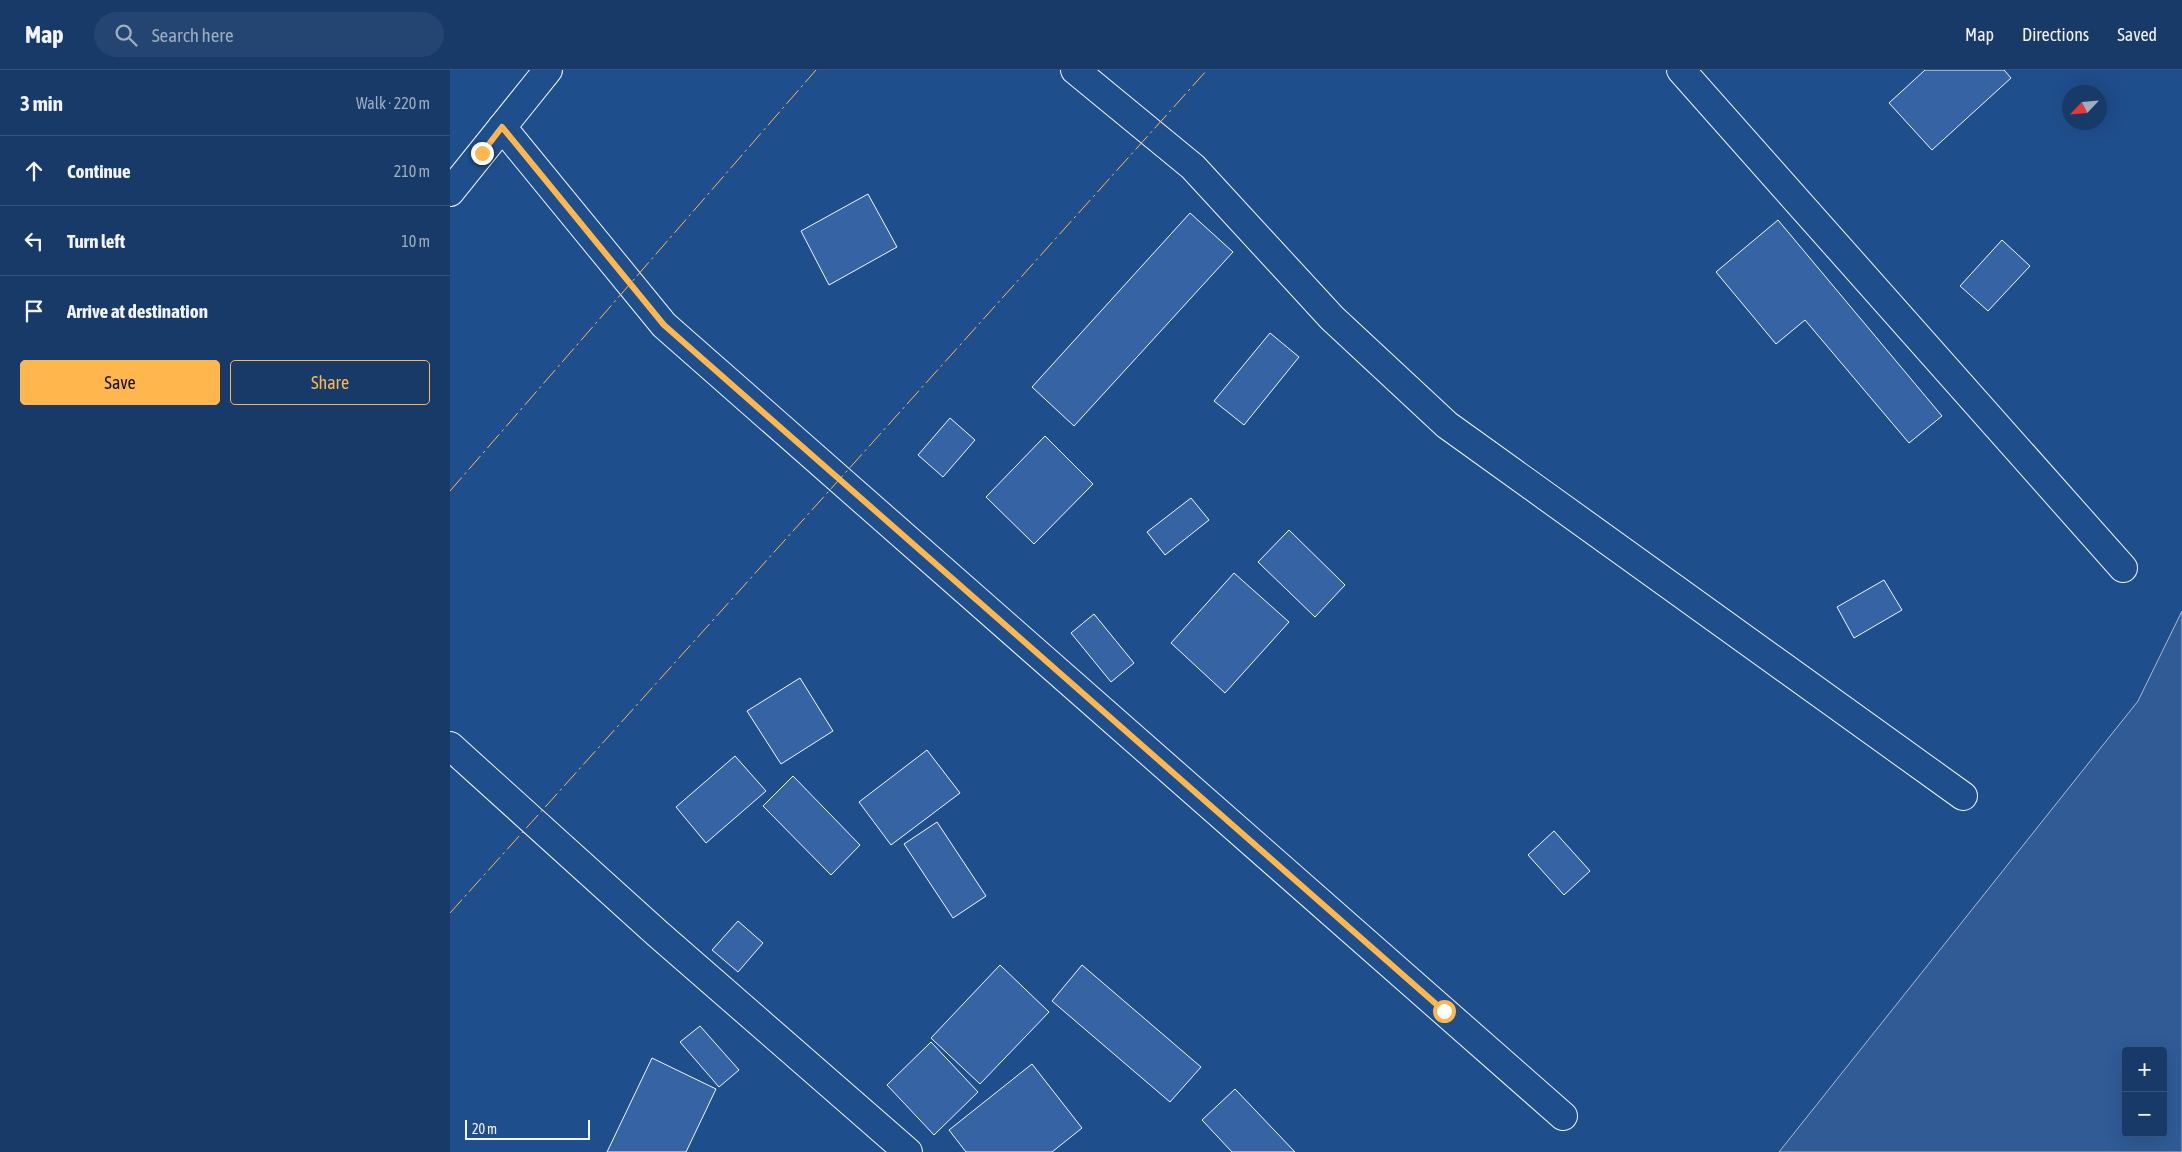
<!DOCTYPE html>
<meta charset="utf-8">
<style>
body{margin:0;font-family:"Asap Condensed",sans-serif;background:#244571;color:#f1f3f6}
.controls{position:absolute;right:15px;bottom:15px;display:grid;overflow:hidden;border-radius:5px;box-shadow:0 5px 20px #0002}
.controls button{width:45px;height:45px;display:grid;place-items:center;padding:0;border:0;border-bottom:1px solid #36547d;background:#173a69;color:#f1f3f6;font:25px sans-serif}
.compass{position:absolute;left:1612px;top:15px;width:45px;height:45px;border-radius:50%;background:#173a69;box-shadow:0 5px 20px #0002;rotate:244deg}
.scale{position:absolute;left:15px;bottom:12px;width:125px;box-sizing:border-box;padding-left:5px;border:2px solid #f2f6ff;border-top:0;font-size:14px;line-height:18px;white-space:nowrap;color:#f2f6ff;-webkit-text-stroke:4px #1f4e8c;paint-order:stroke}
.stop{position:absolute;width:15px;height:15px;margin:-11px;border:4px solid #ffb74d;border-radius:50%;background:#fff}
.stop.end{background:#ffb74d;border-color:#fff;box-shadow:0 1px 5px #0008}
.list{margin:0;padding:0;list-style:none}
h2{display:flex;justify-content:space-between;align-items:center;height:65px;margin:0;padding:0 20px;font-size:21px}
h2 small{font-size:16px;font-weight:400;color:#9eadc0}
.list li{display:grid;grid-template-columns:32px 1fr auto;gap:15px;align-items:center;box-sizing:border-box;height:70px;padding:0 20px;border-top:1px solid #36547d}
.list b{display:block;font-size:19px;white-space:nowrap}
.list em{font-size:16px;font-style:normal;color:#9eadc0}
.actions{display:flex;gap:10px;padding:15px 20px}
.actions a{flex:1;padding:11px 0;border:1px solid #ffb74d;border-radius:5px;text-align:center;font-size:18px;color:#ffb74d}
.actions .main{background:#ffb74d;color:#111}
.icon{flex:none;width:28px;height:28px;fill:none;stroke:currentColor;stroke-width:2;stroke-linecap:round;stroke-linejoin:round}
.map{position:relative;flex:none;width:1732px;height:1082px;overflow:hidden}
header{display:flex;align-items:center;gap:30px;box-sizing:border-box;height:70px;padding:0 25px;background:#173a69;border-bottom:1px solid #36547d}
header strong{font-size:24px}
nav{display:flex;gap:28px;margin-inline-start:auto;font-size:18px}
.search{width:350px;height:45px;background:#244571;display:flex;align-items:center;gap:12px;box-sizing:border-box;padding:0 18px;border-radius:28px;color:#9eadc0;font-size:19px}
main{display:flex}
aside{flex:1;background:#173a69}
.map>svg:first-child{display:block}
.built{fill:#305b95;stroke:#a8bbd7;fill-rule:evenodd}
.building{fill:#3563a3;stroke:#f2f6ff}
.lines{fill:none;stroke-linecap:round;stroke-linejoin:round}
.street-casing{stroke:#f2f6ff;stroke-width:30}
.secondary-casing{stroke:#f2f6ff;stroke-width:30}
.street{stroke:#1f4e8c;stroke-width:28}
.secondary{stroke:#1f4e8c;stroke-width:28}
.power{stroke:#ffb74d;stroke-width:1;stroke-dasharray:18 4 2.5 4;stroke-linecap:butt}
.route{stroke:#ffb74d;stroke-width:6}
</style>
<header>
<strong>Map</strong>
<div class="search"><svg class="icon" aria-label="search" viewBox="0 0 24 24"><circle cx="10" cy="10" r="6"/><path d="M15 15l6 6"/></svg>Search here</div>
<nav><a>Map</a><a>Directions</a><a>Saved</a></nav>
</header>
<main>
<aside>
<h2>3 min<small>Walk · 220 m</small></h2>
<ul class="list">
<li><svg class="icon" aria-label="ahead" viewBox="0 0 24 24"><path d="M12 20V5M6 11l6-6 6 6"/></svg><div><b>Continue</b></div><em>210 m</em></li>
<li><svg class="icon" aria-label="left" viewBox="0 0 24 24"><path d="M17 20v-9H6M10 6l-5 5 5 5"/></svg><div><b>Turn left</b></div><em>10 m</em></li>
<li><svg class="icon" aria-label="arrive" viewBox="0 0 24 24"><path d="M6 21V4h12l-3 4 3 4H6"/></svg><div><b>Arrive at destination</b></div></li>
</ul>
<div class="actions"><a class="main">Save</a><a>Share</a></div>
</aside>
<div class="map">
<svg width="1732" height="1082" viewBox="0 0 1732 1082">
<rect width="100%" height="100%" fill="#1f4e8c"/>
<path class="built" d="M1732 541V1082H1329L1688 631ZM1676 981H1713V1063H1676Z"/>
<g class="building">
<polygon points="1475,0 1554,0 1561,8 1482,80 1439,33"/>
<polygon points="418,124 447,177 379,215 351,161"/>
<polygon points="740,143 783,182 624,356 582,317"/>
<polygon points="1328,150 1492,346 1459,373 1355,250 1326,274 1266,202"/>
<polygon points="1552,170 1580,196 1538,241 1510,216"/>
<polygon points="820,263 849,287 794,355 764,331"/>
<polygon points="500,348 525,370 493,407 468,385"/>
<polygon points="595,366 643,414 584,474 536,427"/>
<polygon points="741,428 759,450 715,485 697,462"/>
<polygon points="839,460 895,515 865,547 808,492"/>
<polygon points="784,503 839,552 775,623 721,573"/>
<polygon points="1434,510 1452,540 1404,568 1387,537"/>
<polygon points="644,544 684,593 661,612 621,563"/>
<polygon points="350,608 383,661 331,694 297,641"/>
<polygon points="477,680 510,723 441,775 409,732"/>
<polygon points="285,686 316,721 256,773 226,737"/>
<polygon points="343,706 410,775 381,805 313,736"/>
<polygon points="487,752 536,826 503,848 454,774"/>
<polygon points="1104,761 1140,801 1114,825 1078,785"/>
<polygon points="288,851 313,873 288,902 262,880"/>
<polygon points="550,895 599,942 530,1014 481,968"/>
<polygon points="632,895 751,997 720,1032 602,931"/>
<polygon points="250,956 289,1000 269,1017 230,972"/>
<polygon points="481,972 528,1022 484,1065 437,1015"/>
<polygon points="202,988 266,1019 236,1082 157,1082"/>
<polygon points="582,994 632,1058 602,1082 516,1082 499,1060"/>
<polygon points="785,1019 845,1082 782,1082 752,1050"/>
</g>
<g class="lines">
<g class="street-casing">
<g id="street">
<polyline points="625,0 743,97 882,248 997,355 1513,726"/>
<polyline points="1231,0 1673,498"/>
<polyline points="52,57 214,255 1113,1046"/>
<polyline points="0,676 208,864 458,1082"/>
</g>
</g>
<g class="secondary-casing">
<polyline id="secondary" points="0,122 98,0"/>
</g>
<use href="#street" class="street"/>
<use href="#secondary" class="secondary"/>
<g class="power">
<polyline points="0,421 366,0"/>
<polyline points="0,843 757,0"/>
</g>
</g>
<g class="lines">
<polyline class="route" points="32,83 52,57 214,255 994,941"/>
</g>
</svg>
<div class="controls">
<button>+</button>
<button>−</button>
</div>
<svg class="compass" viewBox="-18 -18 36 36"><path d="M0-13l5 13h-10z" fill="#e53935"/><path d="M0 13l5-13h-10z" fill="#9eadc0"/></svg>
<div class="scale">20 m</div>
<div class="stop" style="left:994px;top:941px"></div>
<div class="stop end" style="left:32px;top:83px"></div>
</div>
</main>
